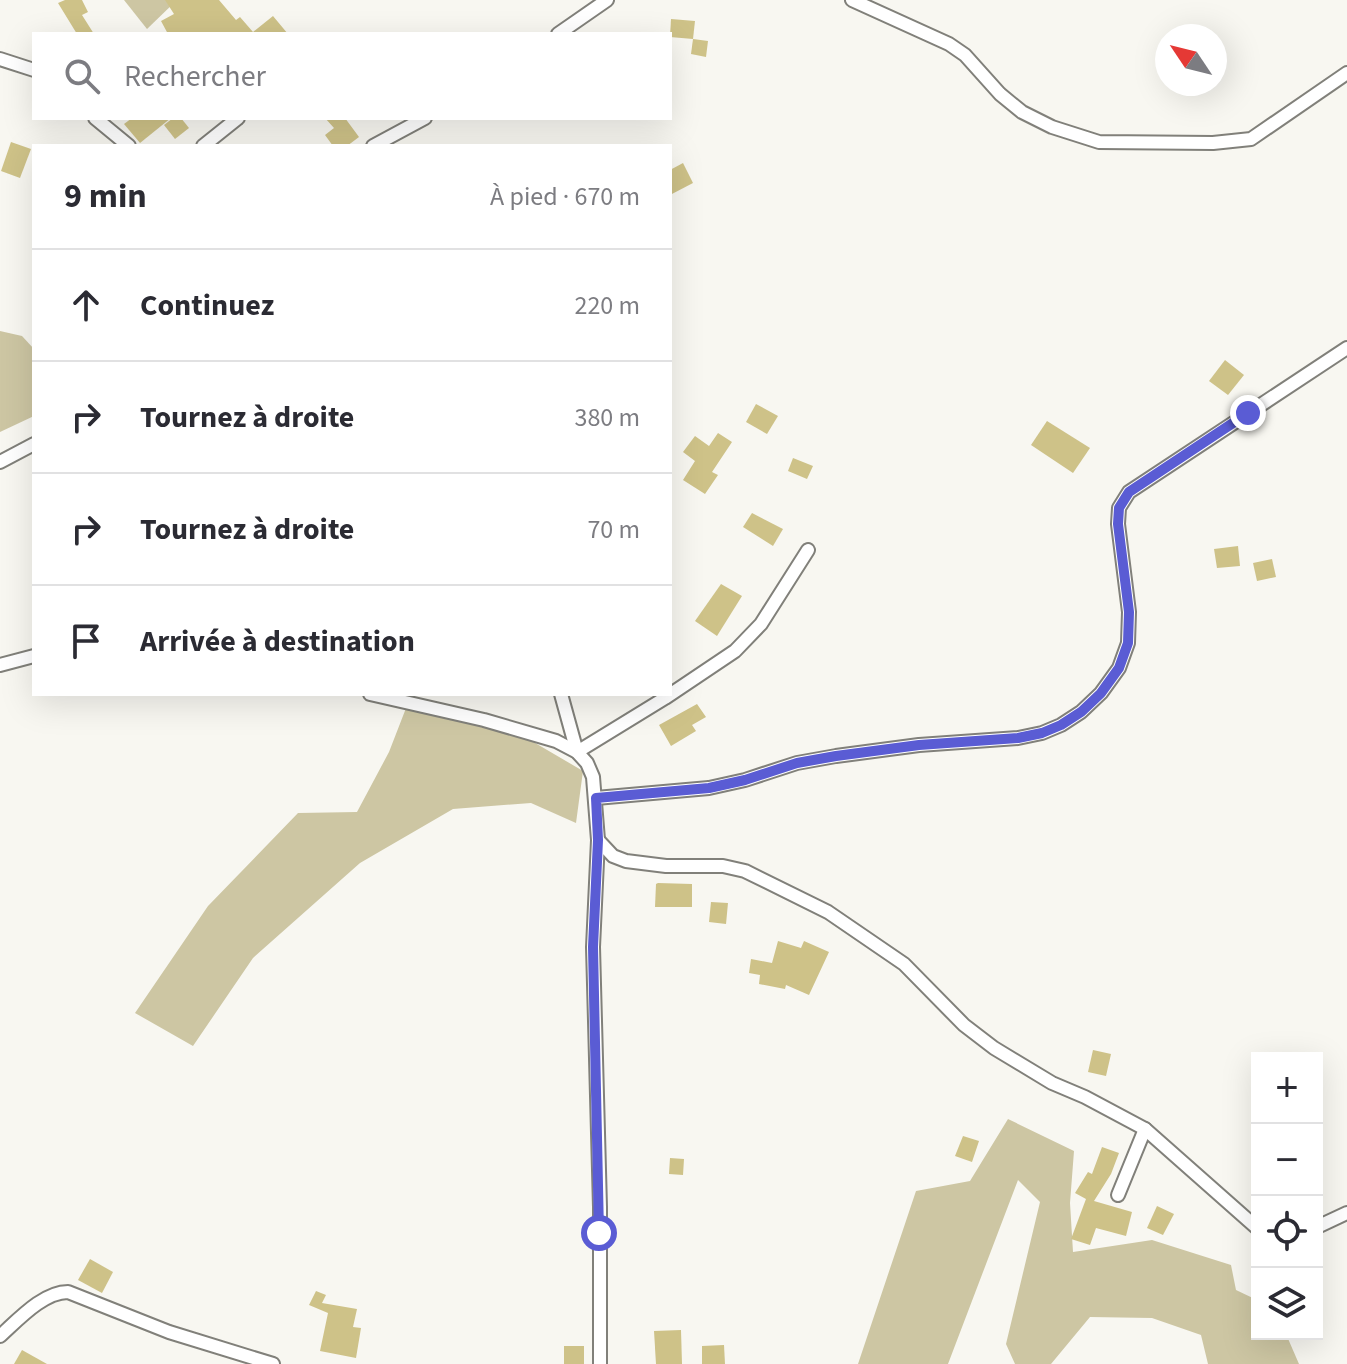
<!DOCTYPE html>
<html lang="fr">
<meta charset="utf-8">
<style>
body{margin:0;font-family:"Source Sans 3",sans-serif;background:#f7f7f7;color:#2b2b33}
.controls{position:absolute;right:24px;bottom:24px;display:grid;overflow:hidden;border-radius:0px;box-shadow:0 8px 32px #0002}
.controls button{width:72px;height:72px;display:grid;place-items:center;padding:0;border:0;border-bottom:2px solid #e1e1e2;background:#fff;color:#2b2b33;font:40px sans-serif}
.compass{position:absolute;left:1155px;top:24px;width:72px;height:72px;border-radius:50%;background:#fff;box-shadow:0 8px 32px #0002;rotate:305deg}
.stop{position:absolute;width:24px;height:24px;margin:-18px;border:6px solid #5a5cd4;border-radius:50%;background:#fff}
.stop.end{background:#5a5cd4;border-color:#fff;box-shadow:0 2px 8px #0008}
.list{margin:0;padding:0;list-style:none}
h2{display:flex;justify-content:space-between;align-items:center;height:104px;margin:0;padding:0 32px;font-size:34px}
h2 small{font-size:26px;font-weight:400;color:#7c7c81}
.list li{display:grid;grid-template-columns:52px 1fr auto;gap:24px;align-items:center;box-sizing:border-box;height:112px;padding:0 32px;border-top:2px solid #e1e1e2}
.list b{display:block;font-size:30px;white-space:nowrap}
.list em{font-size:26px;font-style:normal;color:#7c7c81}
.icon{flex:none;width:44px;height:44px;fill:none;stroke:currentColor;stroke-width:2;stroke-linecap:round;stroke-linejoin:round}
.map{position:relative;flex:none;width:1347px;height:1364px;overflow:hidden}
.search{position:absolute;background:#fff;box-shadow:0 8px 32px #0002;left:32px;top:32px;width:640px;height:88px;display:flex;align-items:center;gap:20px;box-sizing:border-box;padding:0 28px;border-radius:0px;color:#7c7c81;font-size:30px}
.panel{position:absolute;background:#fff;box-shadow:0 8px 32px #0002;left:32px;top:144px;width:640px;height:552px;border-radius:0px}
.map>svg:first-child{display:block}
.green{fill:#cdc6a3}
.building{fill:#cec288}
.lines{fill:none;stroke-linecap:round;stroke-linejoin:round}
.minor-casing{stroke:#81807a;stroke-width:16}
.minor{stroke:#fff;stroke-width:12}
.route{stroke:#5a5cd4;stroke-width:10}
</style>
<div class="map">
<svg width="1347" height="1364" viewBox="0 0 1347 1364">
<rect width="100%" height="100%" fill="#f8f7f1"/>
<g class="green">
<polygon points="124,0 177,0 147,29"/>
<polygon points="0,331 22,336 34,349 34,416 0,432"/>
<polygon points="408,703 513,730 583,771 576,823 531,803 453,809 360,863 253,958 193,1046 135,1013 208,906 298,813 357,812 389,752"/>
<polygon points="1008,1119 1074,1151 1070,1203 1073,1252 1152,1240 1231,1265 1236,1290 1257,1300 1257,1334 1286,1334 1299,1364 1208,1364 1201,1335 1152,1318 1090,1317 1051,1364 1015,1364 1006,1344 1040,1202 1018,1180 948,1364 858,1364 916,1191 970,1181"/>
</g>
<g class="building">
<polygon points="65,0 82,0 88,12 82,15 94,34 77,34 58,3"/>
<polygon points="165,0 219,0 236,20 240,17 253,32 273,16 288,34 168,34 161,21 174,14"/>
<polygon points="671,19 695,21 693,39 670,37"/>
<polygon points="693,39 708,41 706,57 691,54"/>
<polygon points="132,118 171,118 140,143 124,124"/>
<polygon points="173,118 181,118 189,128 175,139 164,125"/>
<polygon points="325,118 345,118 359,137 347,146 333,146 325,135 334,128"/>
<polygon points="11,142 31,149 20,178 1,171"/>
<polygon points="683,163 693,183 670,195 670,170"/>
<polygon points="1225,360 1244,375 1228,395 1209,381"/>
<polygon points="756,404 778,416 767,434 746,422"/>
<polygon points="1047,421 1090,448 1073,473 1031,445"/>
<polygon points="718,433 732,442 712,472 718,475 705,494 683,480 695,461 683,452 695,436 709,446"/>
<polygon points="793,458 813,466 807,479 788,471"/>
<polygon points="752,513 783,529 773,546 743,527"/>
<polygon points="1238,546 1240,566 1217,568 1214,549"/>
<polygon points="1272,559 1276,577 1257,581 1253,563"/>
<polygon points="721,584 742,596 717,636 695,621"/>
<polygon points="697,704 706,717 692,725 696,731 671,746 659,725"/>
<polygon points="658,883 692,884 692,907 655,907 656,884"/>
<polygon points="711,902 728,903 726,924 709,922"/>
<polygon points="778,941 801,948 804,941 829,952 809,995 786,985 785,989 759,984 760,975 749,973 751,959 772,963"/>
<polygon points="1093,1050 1111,1054 1106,1076 1088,1072"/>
<polygon points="963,1136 979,1141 972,1162 955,1156"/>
<polygon points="1102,1147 1119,1153 1111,1174 1094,1201 1132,1212 1126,1236 1096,1228 1090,1245 1071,1239 1086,1199 1075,1193 1088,1172 1092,1174"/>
<polygon points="670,1158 684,1159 683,1175 669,1174"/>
<polygon points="1157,1206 1174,1214 1163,1235 1147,1228"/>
<polygon points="90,1259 113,1272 102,1293 78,1280"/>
<polygon points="316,1291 326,1295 322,1303 357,1309 353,1327 361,1328 356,1358 320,1351 328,1313 309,1305"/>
<polygon points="681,1330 682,1364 656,1364 654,1331"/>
<polygon points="724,1345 725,1364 702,1364 702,1346"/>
<rect x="564" y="1346" width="20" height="18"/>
<polygon points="22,1350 47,1364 14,1364"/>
</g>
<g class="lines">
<g class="minor-casing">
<g id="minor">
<polyline points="852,0 949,44 965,55 1000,94 1022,112 1052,127 1099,142 1213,143 1251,139 1347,73"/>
<polyline points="558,34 607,0"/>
<polyline points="0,59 34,70"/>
<polyline points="95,118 129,146"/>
<polyline points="203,146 238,118"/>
<polyline points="373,146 425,118"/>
<polyline points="0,462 34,444"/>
<polyline points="0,665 34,656"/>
<polyline points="370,694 484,720 556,741 577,752 587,763 593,777 598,840 593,947 600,1207 600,1364"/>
<polyline points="561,694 577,752 665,698 735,651 761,624 808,550"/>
<polyline points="596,798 709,788 745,780 797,763 836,756 919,745 1018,738 1042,733 1061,725 1081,712 1101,693 1119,668 1128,643 1129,612 1118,524 1119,508 1129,492 1347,348"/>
<polyline points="598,840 613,856 626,861 666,866 723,866 745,871 828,912 904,964 964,1025 994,1048 1052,1083 1085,1097 1145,1129 1257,1228"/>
<polyline points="1118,1195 1145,1129"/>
<polyline points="1317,1227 1347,1213"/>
<path d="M0 1336C18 1320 43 1292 68 1292L169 1332 273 1364"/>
</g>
</g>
<use href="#minor" class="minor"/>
</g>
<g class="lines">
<polyline class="route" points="599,1233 593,947 598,840 596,798 709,788 745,780 797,763 836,756 919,745 1018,738 1042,733 1061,725 1081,712 1101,693 1119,668 1128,643 1129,612 1118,524 1119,508 1129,492 1248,413"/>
</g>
</svg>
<div class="controls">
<button>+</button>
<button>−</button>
<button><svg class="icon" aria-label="locate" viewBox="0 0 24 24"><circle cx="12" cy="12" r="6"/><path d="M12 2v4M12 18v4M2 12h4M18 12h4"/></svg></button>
<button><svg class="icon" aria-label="layers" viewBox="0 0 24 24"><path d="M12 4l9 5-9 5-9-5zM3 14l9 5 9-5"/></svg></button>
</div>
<svg class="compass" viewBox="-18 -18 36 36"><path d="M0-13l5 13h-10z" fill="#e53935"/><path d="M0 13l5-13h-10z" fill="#7c7c81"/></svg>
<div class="stop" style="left:599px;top:1233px"></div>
<div class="stop end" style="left:1248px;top:413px"></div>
<div class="search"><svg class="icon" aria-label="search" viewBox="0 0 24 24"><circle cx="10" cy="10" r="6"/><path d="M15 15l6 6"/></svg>Rechercher</div>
<section class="panel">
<h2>9 min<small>À pied · 670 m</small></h2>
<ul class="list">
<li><svg class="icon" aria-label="ahead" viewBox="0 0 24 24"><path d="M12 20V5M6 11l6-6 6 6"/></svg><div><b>Continuez</b></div><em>220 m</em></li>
<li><svg class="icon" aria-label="right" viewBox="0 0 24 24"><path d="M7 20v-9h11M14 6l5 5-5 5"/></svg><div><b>Tournez à droite</b></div><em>380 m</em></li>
<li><svg class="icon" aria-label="right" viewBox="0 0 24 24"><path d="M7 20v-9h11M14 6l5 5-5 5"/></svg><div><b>Tournez à droite</b></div><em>70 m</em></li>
<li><svg class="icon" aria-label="arrive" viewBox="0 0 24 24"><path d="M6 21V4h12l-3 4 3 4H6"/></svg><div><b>Arrivée à destination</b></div></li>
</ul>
</section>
</div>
